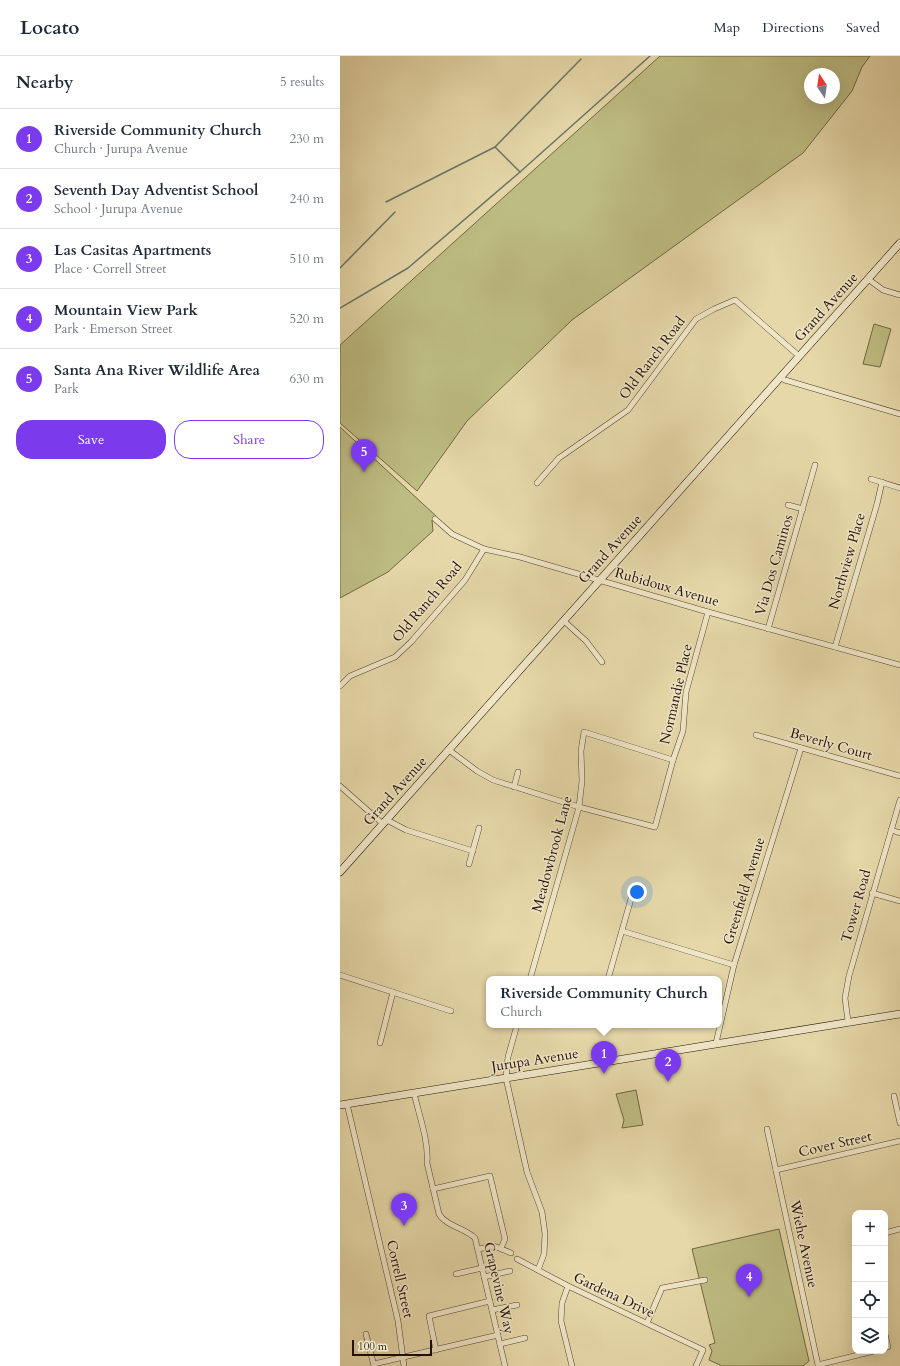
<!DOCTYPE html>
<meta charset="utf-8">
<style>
body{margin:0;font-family:Cardo,serif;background:#f2f2f3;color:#1f2937}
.controls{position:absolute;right:12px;bottom:12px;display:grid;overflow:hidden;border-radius:8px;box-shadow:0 4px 16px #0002}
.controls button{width:36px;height:36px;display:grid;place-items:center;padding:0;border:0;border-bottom:1px solid #e0e1e3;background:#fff;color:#1f2937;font:20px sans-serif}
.compass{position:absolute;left:464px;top:12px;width:36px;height:36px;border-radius:50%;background:#fff;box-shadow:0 4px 16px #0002;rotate:347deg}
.scale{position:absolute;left:12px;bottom:10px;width:80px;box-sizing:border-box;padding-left:4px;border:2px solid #261107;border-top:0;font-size:11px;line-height:14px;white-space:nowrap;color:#261107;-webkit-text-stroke:3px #efe6c7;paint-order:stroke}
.you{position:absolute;left:297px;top:836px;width:14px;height:14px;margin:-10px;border:3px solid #fff;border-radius:50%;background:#1a73e8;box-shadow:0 0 0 6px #1a73e833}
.badge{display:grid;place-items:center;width:26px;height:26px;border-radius:50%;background:#7c3aed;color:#fff;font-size:13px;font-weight:700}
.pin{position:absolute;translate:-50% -33px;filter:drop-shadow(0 1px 2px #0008)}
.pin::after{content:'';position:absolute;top:21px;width:14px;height:12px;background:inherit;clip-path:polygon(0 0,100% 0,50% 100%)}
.popup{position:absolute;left:146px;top:920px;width:236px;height:52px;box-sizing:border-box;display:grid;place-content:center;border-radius:8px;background:#fff;filter:drop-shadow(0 1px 3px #0005);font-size:13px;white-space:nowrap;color:#747a83}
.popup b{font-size:15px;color:#1f2937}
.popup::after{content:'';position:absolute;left:50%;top:100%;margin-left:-8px;border:8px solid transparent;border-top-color:#fff}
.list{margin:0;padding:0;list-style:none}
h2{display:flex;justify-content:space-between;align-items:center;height:52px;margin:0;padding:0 16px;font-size:17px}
h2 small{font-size:13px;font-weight:400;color:#747a83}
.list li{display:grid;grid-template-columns:26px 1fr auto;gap:12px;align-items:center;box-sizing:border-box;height:60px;padding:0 16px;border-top:1px solid #e0e1e3}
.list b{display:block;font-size:15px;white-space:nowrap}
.list p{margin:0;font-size:13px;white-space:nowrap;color:#747a83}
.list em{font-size:13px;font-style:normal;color:#747a83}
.actions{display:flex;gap:8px;padding:12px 16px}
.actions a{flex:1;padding:9px 0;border:1px solid #7c3aed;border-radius:16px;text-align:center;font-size:14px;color:#7c3aed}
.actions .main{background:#7c3aed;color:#fff}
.icon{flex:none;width:22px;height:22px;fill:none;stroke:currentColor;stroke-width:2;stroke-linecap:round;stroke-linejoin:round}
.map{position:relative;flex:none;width:560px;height:1310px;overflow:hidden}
header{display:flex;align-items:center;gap:24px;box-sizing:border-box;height:56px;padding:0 20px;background:#fff;border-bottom:1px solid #e0e1e3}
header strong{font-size:19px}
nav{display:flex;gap:22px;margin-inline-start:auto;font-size:14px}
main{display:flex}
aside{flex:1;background:#fff}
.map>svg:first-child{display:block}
.green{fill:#bdbc82;stroke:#726644;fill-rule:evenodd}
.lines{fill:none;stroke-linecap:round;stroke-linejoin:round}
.stream{stroke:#69766b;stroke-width:1.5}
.street-casing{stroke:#564330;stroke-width:6}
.secondary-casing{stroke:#261107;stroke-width:8}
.street{stroke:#efe6c7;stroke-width:5}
.secondary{stroke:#efe6c7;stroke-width:7}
.labels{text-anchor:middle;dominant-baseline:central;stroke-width:3;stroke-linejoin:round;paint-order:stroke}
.street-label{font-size:14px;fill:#261107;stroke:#efe6c7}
</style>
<header>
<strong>Locato</strong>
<nav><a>Map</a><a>Directions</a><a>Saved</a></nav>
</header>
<main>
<aside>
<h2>Nearby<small>5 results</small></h2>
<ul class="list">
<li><span class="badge">1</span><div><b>Riverside Community Church</b><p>Church · Jurupa Avenue</p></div><em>230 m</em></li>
<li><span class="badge">2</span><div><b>Seventh Day Adventist School</b><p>School · Jurupa Avenue</p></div><em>240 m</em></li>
<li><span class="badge">3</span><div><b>Las Casitas Apartments</b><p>Place · Correll Street</p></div><em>510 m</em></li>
<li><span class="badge">4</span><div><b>Mountain View Park</b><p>Park · Emerson Street</p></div><em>520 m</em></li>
<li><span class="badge">5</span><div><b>Santa Ana River Wildlife Area</b><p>Park</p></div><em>630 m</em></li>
</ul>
<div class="actions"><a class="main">Save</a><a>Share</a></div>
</aside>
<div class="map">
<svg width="560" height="1310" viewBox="0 0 560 1310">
<rect width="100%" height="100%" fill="#e6d8a9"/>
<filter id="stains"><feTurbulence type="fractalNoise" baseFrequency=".005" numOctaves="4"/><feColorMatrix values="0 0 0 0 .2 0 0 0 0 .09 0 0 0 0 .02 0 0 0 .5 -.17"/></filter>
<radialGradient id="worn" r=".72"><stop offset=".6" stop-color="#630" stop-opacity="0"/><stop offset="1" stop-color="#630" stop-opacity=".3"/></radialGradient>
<g class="green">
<path d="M320 0H530L522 11 512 35 463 97 232 264 127 365 77 435 0 367V289ZM470 18H494V42H470Z"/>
<polygon points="534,268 551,273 540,311 523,308"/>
<polygon points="0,371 96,460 92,464 93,475 48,516 0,542"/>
<polygon points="296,1034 303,1069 282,1072 284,1064 276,1038"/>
<polygon points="439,1173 469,1305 463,1310 380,1310 380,1309 369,1304 372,1295 369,1289 375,1287 352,1193"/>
</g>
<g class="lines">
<g class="stream">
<polyline points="180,116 155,91 241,3"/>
<polyline points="46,146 155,91"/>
<polyline points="0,212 55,156"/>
<polyline points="0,252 68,212 180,116 310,0"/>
</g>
<g class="street-casing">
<g id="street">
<polyline points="528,223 543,234 560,239"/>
<polyline points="440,322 445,324 560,358"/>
<polyline points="531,423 560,432"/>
<polyline points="197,427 219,402 288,354 356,263 374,253 395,244 459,300"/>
<polyline points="448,449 463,453"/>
<polyline points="95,463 112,478 144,493 180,501 368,556 560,609"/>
<polyline points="224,565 246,585 262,606"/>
<polyline points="428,573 475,409"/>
<polyline points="495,591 537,448 542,426"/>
<polyline points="0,630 10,620 55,601 71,586 125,524 144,493"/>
<polyline points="416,679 560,720"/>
<polyline points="109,694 137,715 153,724 239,751 315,771 333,704 343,675 346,636 368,556"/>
<polyline points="0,730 43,768"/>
<polyline points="174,731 178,716"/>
<polyline points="47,764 66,774 133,795"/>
<polyline points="551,774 560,777"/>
<polyline points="129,808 139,772"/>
<polyline points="532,837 560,845"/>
<polyline points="282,875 394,909"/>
<polyline points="0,919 111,955"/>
<polyline points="190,923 239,751 242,725 241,695 244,676 333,704"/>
<polyline points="268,923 293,836"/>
<polyline points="508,965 505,942 509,920 560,744"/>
<polyline points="177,969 168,1001 166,1022 187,1116 202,1156 205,1178 204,1198 198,1214"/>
<polyline points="40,987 53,936"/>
<polyline points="376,987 394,909 461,692"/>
<path d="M74 1037C79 1059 89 1086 87 1107L99 1158C106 1170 125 1172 135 1182L165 1310"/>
<polyline points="554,1040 560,1067"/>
<polyline points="7,1048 58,1265 64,1310"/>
<polyline points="427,1073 478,1309 534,1295"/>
<polyline points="436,1114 560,1085"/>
<polyline points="93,1133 150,1120 165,1183 161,1192"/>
<polyline points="545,1177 560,1173"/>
<polyline points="138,1193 154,1190 171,1197"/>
<polyline points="177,1203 228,1230 363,1294 356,1310"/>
<polyline points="116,1218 142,1212"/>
<polyline points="144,1221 170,1215"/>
<polyline points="228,1230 222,1247 221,1265 232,1310"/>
<polyline points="152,1254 177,1249"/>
<polyline points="307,1267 322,1232 365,1224"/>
<polyline points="26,1278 34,1310"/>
<polyline points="545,1278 548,1291 545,1292"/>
<polyline points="160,1288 185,1282"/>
<polyline points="96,1294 89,1260 150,1245"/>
<polyline points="34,1308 158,1279"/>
</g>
</g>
<g class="secondary-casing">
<g id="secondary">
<polyline points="0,816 560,187"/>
<polyline points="0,1049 560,958"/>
</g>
</g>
<use href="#street" class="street"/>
<use href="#secondary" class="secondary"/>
</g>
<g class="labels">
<g class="street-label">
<text transform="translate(486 251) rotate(-48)">Grand Avenue</text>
<text transform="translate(312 302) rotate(-53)">Old Ranch Road</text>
<text transform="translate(270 493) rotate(-48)">Grand Avenue</text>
<text transform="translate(507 505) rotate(-74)">Northview Place</text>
<text transform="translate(434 509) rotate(-74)">Via Dos Caminos</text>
<text transform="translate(327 531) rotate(16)">Rubidoux Avenue</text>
<text transform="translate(87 546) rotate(-50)">Old Ranch Road</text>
<text transform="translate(336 638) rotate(-77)">Normandie Place</text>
<text transform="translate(491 688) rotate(16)">Beverly Court</text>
<text transform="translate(55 735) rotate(-48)">Grand Avenue</text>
<text transform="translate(212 798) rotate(-75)">Meadowbrook Lane</text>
<text transform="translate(404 835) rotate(-73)">Greenfield Avenue</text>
<text transform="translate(516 850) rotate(-74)">Tower Road</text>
<text transform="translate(195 1004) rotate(-9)">Jurupa Avenue</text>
<text transform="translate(495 1088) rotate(-13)">Cover Street</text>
<text transform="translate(464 1188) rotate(78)">Wiehe Avenue</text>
<text transform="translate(60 1223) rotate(77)">Correll Street</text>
<text transform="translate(159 1232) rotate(77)">Grapevine Way</text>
<text transform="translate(274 1239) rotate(25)">Gardena Drive</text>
</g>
</g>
<rect width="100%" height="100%" filter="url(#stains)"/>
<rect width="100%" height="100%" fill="url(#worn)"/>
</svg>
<div class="controls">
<button>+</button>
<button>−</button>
<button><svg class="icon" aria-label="locate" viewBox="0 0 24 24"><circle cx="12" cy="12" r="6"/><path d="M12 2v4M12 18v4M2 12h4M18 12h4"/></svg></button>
<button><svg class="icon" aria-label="layers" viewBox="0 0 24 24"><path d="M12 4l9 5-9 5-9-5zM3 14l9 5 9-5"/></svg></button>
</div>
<svg class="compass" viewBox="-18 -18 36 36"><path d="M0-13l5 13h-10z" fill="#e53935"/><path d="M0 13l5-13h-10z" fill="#747a83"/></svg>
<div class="scale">100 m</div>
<div class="you"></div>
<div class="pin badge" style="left:264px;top:1018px">1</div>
<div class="popup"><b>Riverside Community Church</b>Church</div>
<div class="pin badge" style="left:328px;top:1026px">2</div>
<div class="pin badge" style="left:64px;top:1170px">3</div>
<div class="pin badge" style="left:409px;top:1241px">4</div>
<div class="pin badge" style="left:24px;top:416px">5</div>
</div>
</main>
